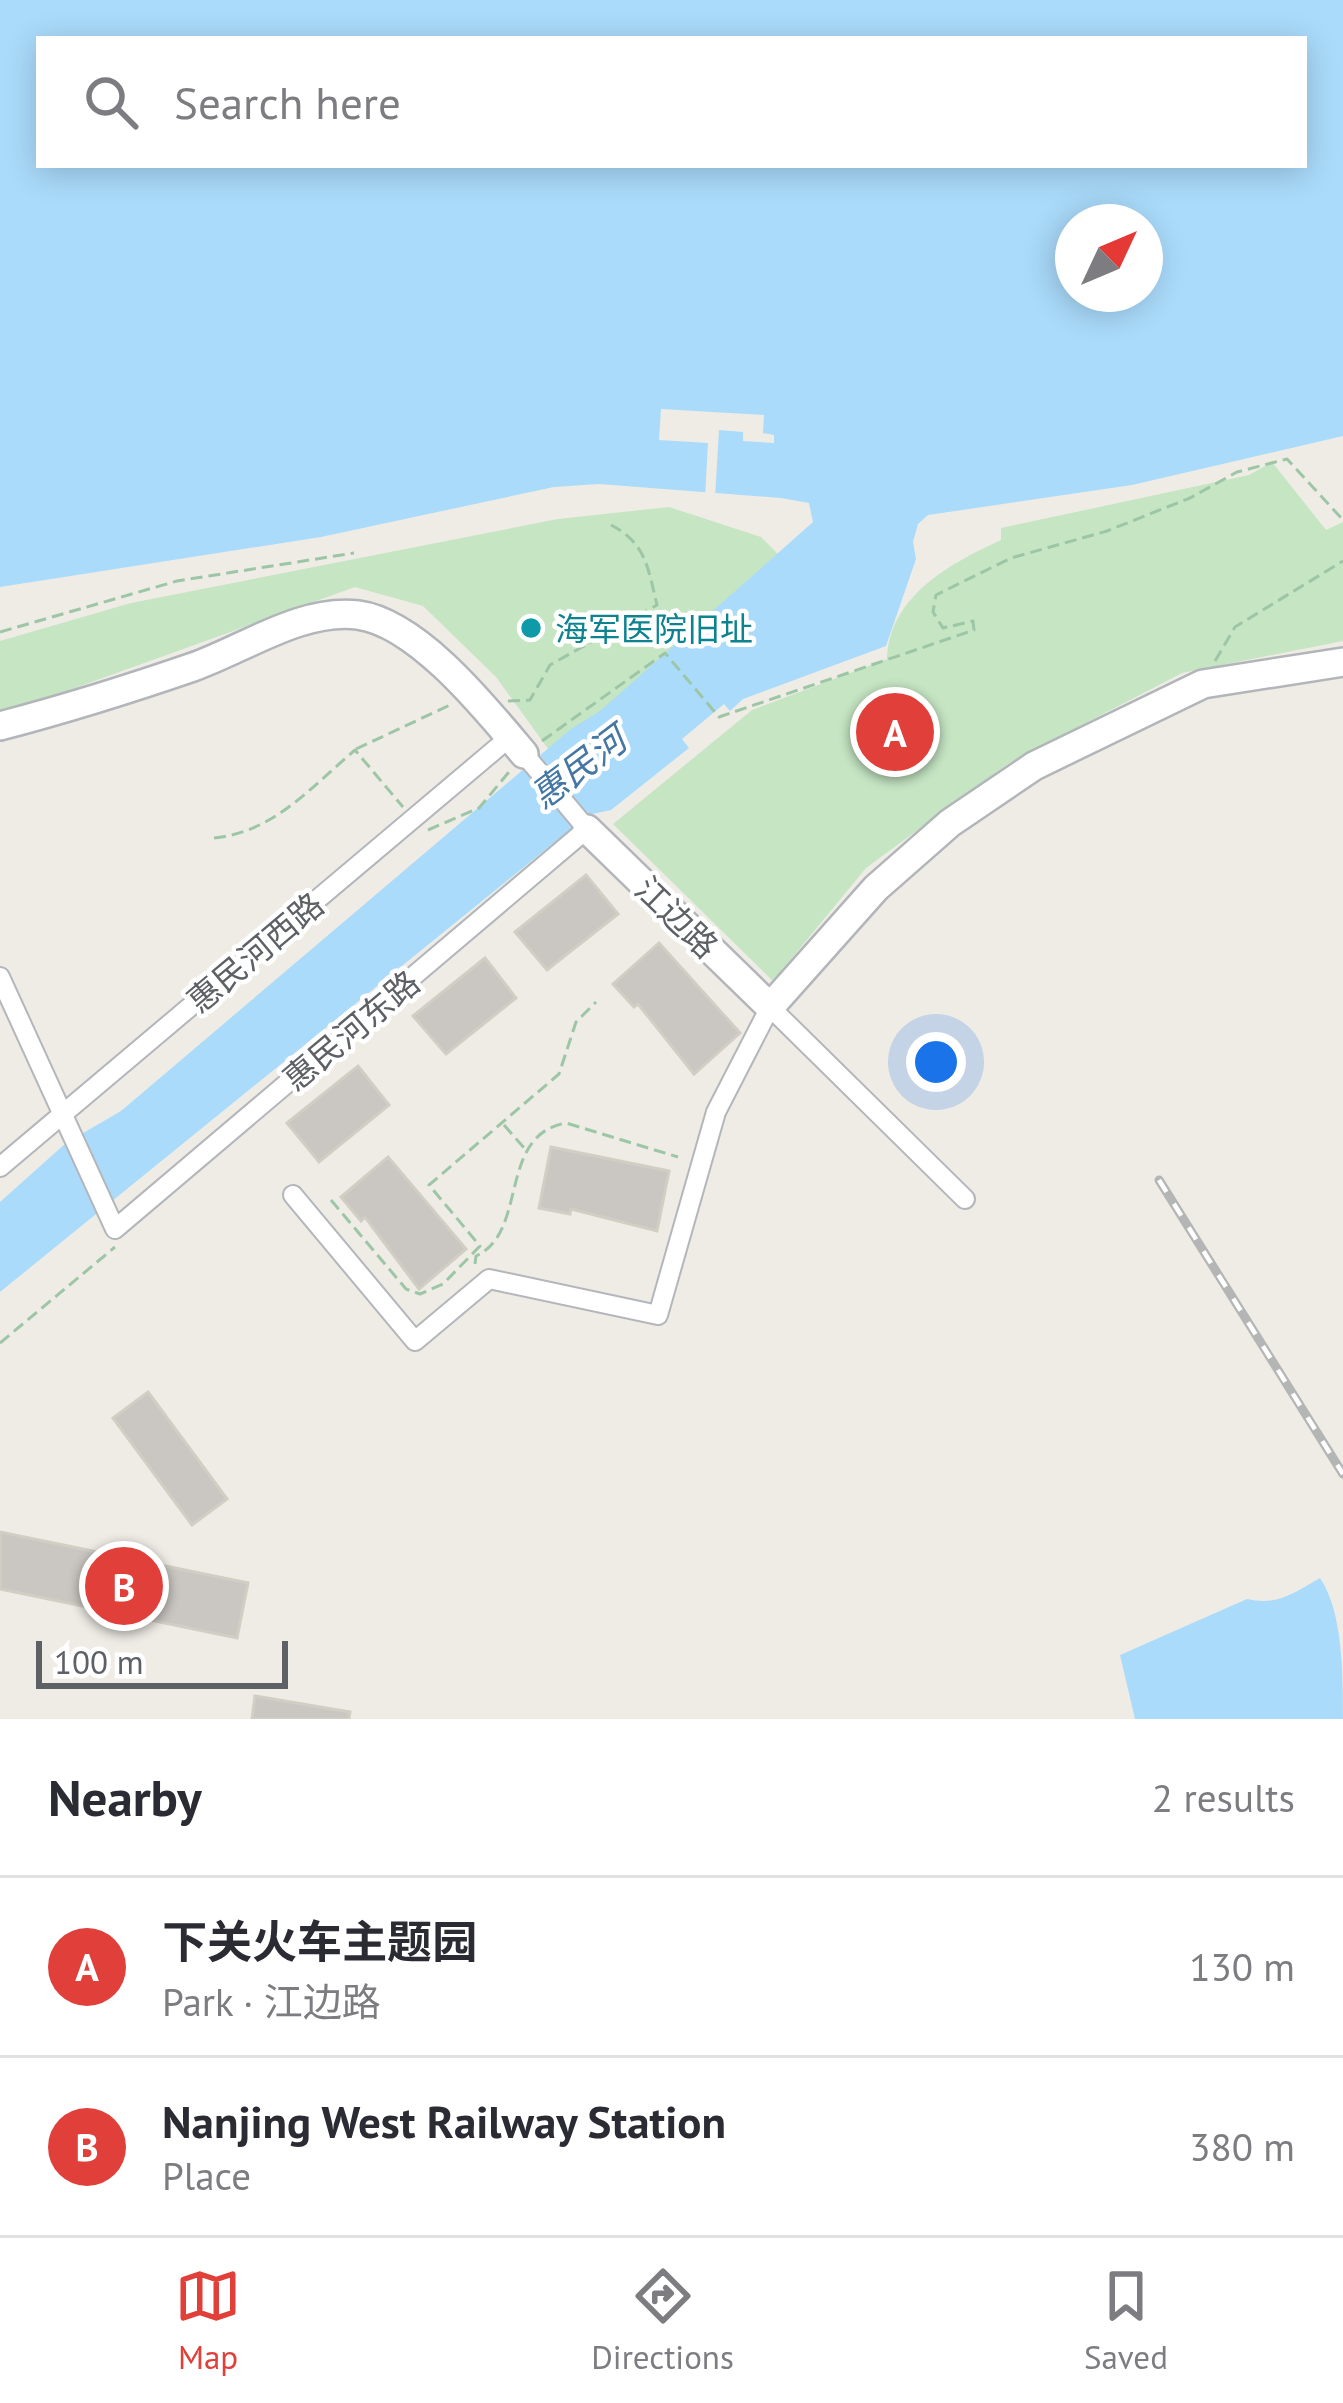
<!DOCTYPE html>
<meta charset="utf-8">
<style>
body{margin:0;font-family:"PT Sans","Noto Sans SC",sans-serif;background:#f7f7f7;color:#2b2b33}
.compass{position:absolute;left:1055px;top:204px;width:108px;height:108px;border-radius:50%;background:#fff;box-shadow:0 6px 30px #0003;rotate:46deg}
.scale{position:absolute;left:36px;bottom:30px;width:252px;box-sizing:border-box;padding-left:12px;border:6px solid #5d6165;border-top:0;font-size:33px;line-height:42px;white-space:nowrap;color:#5d6165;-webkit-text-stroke:9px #fff;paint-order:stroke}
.you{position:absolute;left:936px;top:1062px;width:42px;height:42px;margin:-30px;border:9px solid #fff;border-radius:50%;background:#1a73e8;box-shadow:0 0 0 18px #1a73e833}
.badge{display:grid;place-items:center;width:78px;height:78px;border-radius:50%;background:#e03f3a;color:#fff;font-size:39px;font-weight:700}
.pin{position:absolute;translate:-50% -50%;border:6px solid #fff;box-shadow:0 3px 12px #0006}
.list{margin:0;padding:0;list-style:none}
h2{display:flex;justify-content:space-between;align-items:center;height:156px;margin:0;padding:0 48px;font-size:51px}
h2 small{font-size:39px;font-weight:400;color:#7c7c81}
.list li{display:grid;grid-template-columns:78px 1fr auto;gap:36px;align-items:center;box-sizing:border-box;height:180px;padding:0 48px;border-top:3px solid #e1e1e2}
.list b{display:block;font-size:45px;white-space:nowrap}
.list p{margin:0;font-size:39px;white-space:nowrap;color:#7c7c81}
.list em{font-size:39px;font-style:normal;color:#7c7c81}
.icon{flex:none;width:66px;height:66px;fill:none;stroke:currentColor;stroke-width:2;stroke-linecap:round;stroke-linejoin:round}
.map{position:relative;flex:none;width:1343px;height:1719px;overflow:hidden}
.search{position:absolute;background:#fff;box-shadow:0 6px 30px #0003;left:36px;right:36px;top:36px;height:132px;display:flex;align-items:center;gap:30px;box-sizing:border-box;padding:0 42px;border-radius:0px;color:#7c7c81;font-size:45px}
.sheet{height:516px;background:#fff}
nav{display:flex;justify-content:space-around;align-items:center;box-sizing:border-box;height:168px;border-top:3px solid #e1e1e2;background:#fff;font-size:33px;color:#7c7c81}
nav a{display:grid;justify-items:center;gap:6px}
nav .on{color:#e03f3a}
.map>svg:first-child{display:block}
.green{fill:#c5e5c3}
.water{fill:#aadbfb;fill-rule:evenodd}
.pier{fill:#efece6}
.building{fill:#cac7c2;stroke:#d3cec4;stroke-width:3}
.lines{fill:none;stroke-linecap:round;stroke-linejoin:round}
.street-casing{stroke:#b3b6ba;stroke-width:22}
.secondary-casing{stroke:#b2b5b9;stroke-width:32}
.path{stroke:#9dc6a6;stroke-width:3;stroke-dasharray:12 6;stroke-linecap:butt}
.street{stroke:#fff;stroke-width:18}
.secondary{stroke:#fff;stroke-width:27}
.rail-casing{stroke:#b4b5b5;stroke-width:9}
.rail{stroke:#fff;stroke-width:4.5;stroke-dasharray:14;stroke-linecap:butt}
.culture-dot{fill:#0f9aa8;stroke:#fff;stroke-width:4.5}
.labels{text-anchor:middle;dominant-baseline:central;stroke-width:9;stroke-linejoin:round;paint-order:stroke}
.culture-label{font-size:33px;fill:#0d838f;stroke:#fff;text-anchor:start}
.street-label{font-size:33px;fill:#5d6165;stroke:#fff}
.water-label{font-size:36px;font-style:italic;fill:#4477a4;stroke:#fff}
</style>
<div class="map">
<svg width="1343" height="1719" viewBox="0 0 1343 1719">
<rect width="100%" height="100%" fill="#efece6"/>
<g class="green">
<path d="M1272 462 1326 530 1343 522V641L1182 673 1009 763 866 868 773 981 613 824 752 710 887 659C889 596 951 563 1001 540V528L1249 475Z"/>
<polygon points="669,507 761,537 780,556 554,757 496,677 423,606 355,587 0,715 0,641 131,603 558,519"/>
</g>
<g class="water">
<path d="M0 0H1343V436L1132 485 928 515 918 524 913 542 916 559 886 646 743 699 730 711 724 704 682 739 689 748 611 810 588 815 0 1292V1202L66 1143 121 1111 571 729 600 711 813 522 809 503 781 498 599 484 554 487 321 537 0 587ZM39 39H1304V165H39ZM1073 222H1145V294H1073Z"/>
<path d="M1320 1578C1343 1612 1343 1674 1343 1719H1135L1120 1655 1247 1599C1277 1606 1294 1593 1320 1578Z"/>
</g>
<polygon class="pier" points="661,409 764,415 763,433 774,435 774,443 743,441 743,432 719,430 715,498 705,498 708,443 659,440"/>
<g class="building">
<polygon points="586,875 618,914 547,970 515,932"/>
<polygon points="659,943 740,1033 694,1074 638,1004 634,1007 613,984"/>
<polygon points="485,958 516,998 446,1054 413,1016"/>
<polygon points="358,1066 389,1105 319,1162 287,1123"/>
<polygon points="551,1147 669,1171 657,1231 571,1209 570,1214 539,1208"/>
<polygon points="388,1157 466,1249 419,1289 365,1217 361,1221 341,1197"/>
<polygon points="148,1392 227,1499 192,1525 113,1418"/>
<polygon points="0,1532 248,1583 237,1638 0,1589"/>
<polygon points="255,1696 350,1712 349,1719 252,1719"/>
</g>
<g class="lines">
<g class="street-casing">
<g id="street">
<polyline points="0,977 115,1229 587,829 524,754"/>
<polyline points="0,1167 510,737"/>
<polyline points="293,1195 415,1341 489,1279 658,1315 716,1112 770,1007 965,1199"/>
</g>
</g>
<g class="secondary-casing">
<g id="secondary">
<path d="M0 726C65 709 129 689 193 667 244 649 302 608 358 615 418 623 487 710 524 754"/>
<polyline points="587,829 770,1007 876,888 950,823 1034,766 1203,684 1343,662"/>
</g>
</g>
<g class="path">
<polyline points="0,632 177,581 354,553"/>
<polyline points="1215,661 1235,627 1343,561"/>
<path d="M508 701 530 700 550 665 657 605C648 568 646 543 611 525"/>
<polyline points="542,741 665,653 719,717 974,630 973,621 943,628 933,612 936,595 1011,558 1107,531 1190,498 1237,472 1287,459 1343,520"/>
<polyline points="356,749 450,705"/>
<polyline points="428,830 479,808 509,772"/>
<path d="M214 838C274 832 310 788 355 750L403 807"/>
<polyline points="504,1125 525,1149"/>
<polyline points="331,1200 406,1289 420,1294 443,1284 480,1246 429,1185 559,1074 576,1022 596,1002"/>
<path d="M475 1264 476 1256C529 1232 497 1135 566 1123L678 1157"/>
<polyline points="0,1343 115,1247"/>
</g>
<use href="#street" class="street"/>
<use href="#secondary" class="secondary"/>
<g class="rail-casing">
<polyline id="rail" points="1159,1180 1343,1474"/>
</g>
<use href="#rail" class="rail"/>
</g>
<circle class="culture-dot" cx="531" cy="628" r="12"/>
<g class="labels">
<g class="culture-label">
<text x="555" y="628">海军医院旧址</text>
</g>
<g class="street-label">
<text transform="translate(677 917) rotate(44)">江边路</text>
<text transform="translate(255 952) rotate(-40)">惠民河西路</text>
<text transform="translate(351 1030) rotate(-40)">惠民河东路</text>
</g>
<g class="water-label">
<text transform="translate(578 767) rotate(-37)">惠民河</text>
</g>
</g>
</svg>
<svg class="compass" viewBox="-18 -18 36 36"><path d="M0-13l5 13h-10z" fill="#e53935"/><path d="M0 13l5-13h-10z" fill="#7c7c81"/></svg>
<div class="scale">100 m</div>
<div class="you"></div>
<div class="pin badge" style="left:895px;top:732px">A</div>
<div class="pin badge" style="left:124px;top:1586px">B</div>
<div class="search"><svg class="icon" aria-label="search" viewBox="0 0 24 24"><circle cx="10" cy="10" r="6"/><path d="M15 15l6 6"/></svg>Search here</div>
</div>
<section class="sheet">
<h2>Nearby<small>2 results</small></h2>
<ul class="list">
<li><span class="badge">A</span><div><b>下关火车主题园</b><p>Park · 江边路</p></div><em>130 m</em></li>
<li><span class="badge">B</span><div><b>Nanjing West Railway Station</b><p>Place</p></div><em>380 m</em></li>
</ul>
</section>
<nav>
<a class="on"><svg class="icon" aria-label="map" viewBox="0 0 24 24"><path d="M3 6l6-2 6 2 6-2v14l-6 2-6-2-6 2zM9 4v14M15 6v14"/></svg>Map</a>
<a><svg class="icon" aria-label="directions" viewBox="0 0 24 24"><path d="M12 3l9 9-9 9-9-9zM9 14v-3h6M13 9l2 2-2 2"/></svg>Directions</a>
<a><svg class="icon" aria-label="saved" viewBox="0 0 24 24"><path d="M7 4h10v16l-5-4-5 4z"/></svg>Saved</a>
</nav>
